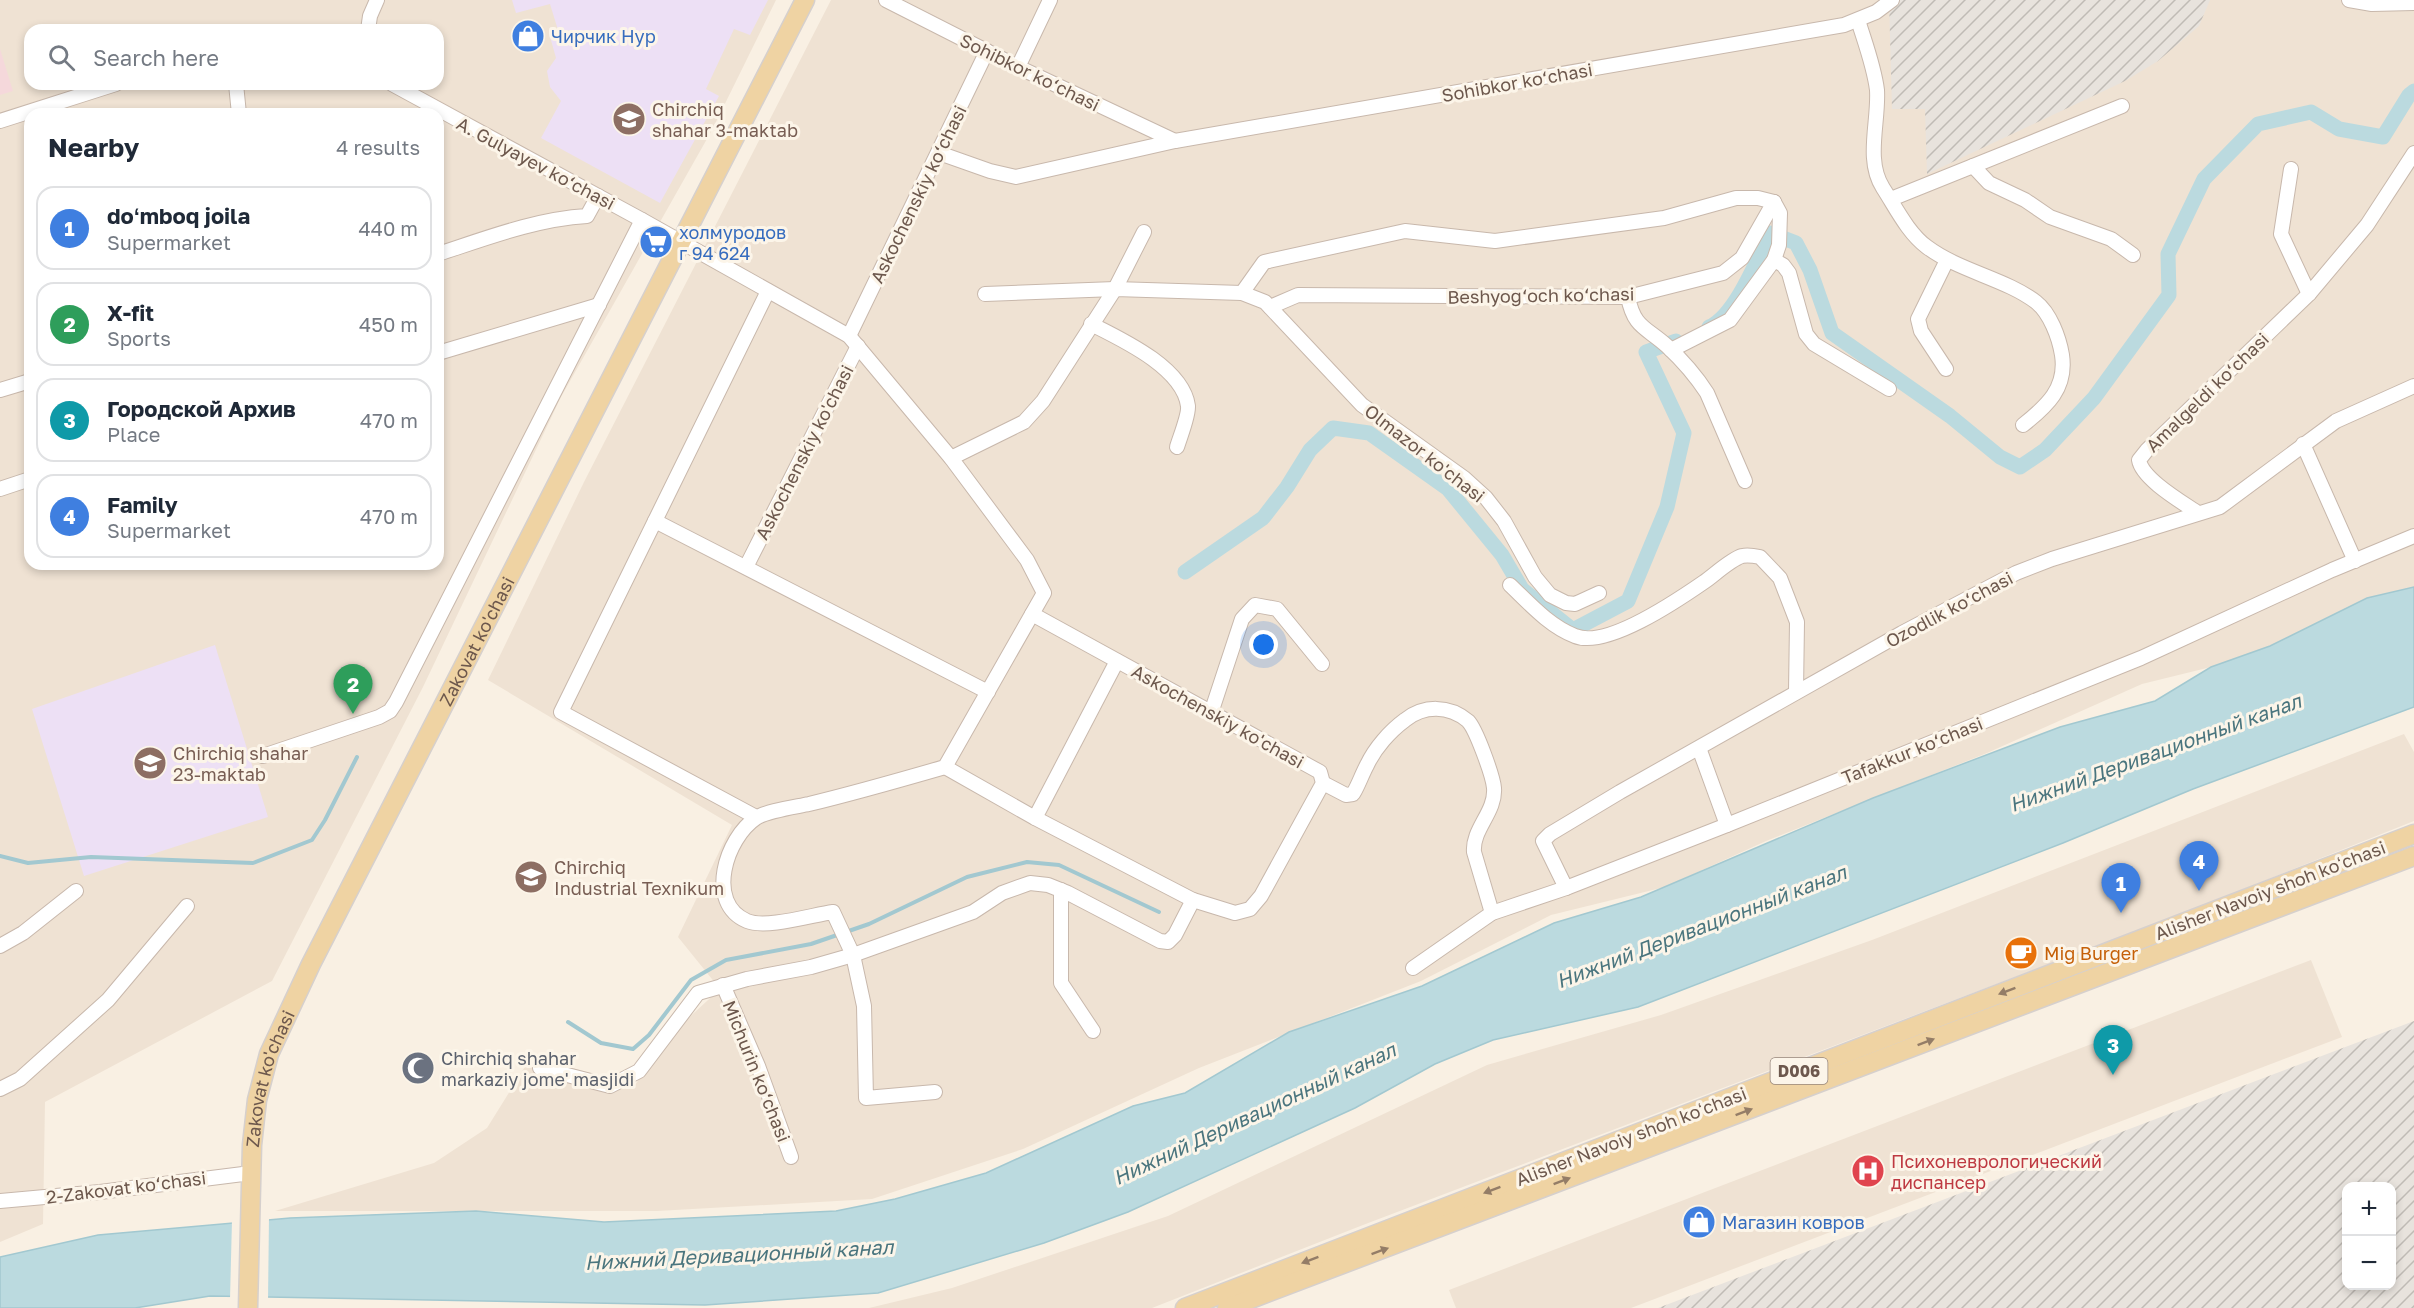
<!DOCTYPE html>
<meta charset="utf-8">
<style>
body{margin:0;font-family:"Golos Text",sans-serif;background:#f2f2f3;color:#1f2937}
.controls{position:absolute;right:18px;bottom:18px;display:grid;overflow:hidden;border-radius:12px;box-shadow:0 3px 9px #0003}
.controls button{width:54px;height:54px;display:grid;place-items:center;padding:0;border:0;border-bottom:2px solid #e0e1e3;background:#fff;color:#1f2937;font:30px sans-serif}
.you{position:absolute;left:1264px;top:645px;width:21px;height:21px;margin:-15px;border:4px solid #fff;border-radius:50%;background:#1a73e8;box-shadow:0 0 0 9px #1a73e833}
.badge{display:grid;place-items:center;width:39px;height:39px;border-radius:50%;background:#d37457;color:#fff;font-size:20px;font-weight:700}
.pin{position:absolute;translate:-50% -50px;filter:drop-shadow(0 2px 3px #0008)}
.pin::after{content:'';position:absolute;top:32px;width:21px;height:18px;background:inherit;clip-path:polygon(0 0,100% 0,50% 100%)}
.list{margin:0;padding:0;list-style:none}
h2{display:flex;justify-content:space-between;align-items:center;height:78px;margin:0;padding:0 24px;font-size:26px}
h2 small{font-size:20px;font-weight:400;color:#747a83}
.list li{display:grid;grid-template-columns:39px 1fr auto;gap:18px;align-items:center;box-sizing:border-box;height:84px;margin:0 12px 12px;padding:0 12px;border:2px solid #e0e1e3;border-radius:18px}
.list b{display:block;font-size:22px;white-space:nowrap}
.list p{margin:0;font-size:20px;white-space:nowrap;color:#747a83}
.list em{font-size:20px;font-style:normal;color:#747a83}
.icon{flex:none;width:33px;height:33px;fill:none;stroke:currentColor;stroke-width:2;stroke-linecap:round;stroke-linejoin:round}
.map{position:relative;flex:none;width:2414px;height:1308px;overflow:hidden}
.search{position:absolute;background:#fff;box-shadow:0 3px 9px #0003;left:24px;top:24px;width:420px;height:66px;display:flex;align-items:center;gap:15px;box-sizing:border-box;padding:0 21px;border-radius:18px;color:#747a83;font-size:22px}
.panel{position:absolute;background:#fff;box-shadow:0 3px 9px #0003;left:24px;top:108px;width:420px;height:462px;border-radius:18px}
.map>svg:first-child{display:block}
.residential{fill:#efe2d3;fill-rule:evenodd}
.industrial{fill:url(#industrial-furrows);fill-rule:evenodd}
.education{fill:#ede0f5}
.medical{fill:#f5d8db}
.water{fill:#bbdadf;stroke:#a2c8d0;stroke-width:1.5}
.pier{fill:#f9f0e3}
.lines{fill:none;stroke-linecap:round;stroke-linejoin:round}
.stream{stroke:#a2c8d0;stroke-width:4}
.canal{stroke:#bbdadf;stroke-width:15}
.minor-casing{stroke:#c8b8ac;stroke-width:16}
.major-casing{stroke:#d6d0cd;stroke-width:21}
.minor{stroke:#fff;stroke-width:14}
.major{stroke:#efd3a3;stroke-width:18}
.oneway{fill:#947d67}
.labels{text-anchor:middle;dominant-baseline:central;stroke-width:6;stroke-linejoin:round;paint-order:stroke}
.shield{fill:#fcf5e9;stroke:#98877c;stroke-width:1.5}
.shield-label{font-size:16px;font-weight:bold;fill:#6d584d}
.shop-label{font-size:18px;fill:#366cbe;stroke:#fcf5e9;text-anchor:start}
.street-label{font-size:18px;fill:#6d584d;stroke:#fcf5e9}
.education-label{font-size:18px;fill:#785e54;stroke:#fcf5e9;text-anchor:start}
.food-label{font-size:18px;fill:#c56008;stroke:#fcf5e9;text-anchor:start}
.worship-label{font-size:18px;fill:#5b616d;stroke:#fcf5e9;text-anchor:start}
.health-label{font-size:18px;fill:#be3a42;stroke:#fcf5e9;text-anchor:start}
.water-label{font-size:20px;font-style:italic;fill:#4a757e;stroke:#fcf5e9}
</style>
<div class="map">
<svg width="2414" height="1308" viewBox="0 0 2414 1308">
<defs>
<pattern id="industrial-furrows" width="10" height="10" patternUnits="userSpaceOnUse" patternTransform="scale(1.5)"><rect width="10" height="10" fill="#e8e3dd"/><path d="M-1 1l2-2M0 10L10 0M9 11l2-2" fill="none" stroke="#c0bbb5"/></pattern>
</defs>
<rect width="100%" height="100%" fill="#f9f0e3"/>
<g class="residential">
<path d="M0 0H776L712 130 561 397 423 687 272 981 45 1102 43 1224 0 1242ZM30 30H438V84H30ZM30 114H438V564H30Z"/>
<polygon points="831,0 2414,0 2414,587 2367,598 2270,646 2211,667 2142,684 1987,753 1766,841 1665,887 1551,915 1421,981 1199,1068 1023,1149 872,1199 657,1211 275,1211 434,1163 487,1128 531,1057 635,1085 669,1036 720,989 678,937 732,825 488,680 584,482"/>
<polygon points="2404,734 2414,752 2414,821 2196,908 1363,1225 1152,1308 869,1308 952,1288 1168,1216 1487,1065 1661,1015 1872,940"/>
<polygon points="2311,960 2342,1037 1631,1308 1456,1308 1449,1290"/>
</g>
<g class="industrial">
<polygon points="1889,0 2210,0 2199,26 2158,61 2125,81 1927,174 1925,109 1892,109"/>
<path d="M2414 1021V1308H1658ZM2346 1186H2392V1286H2346Z"/>
</g>
<g class="education">
<polygon points="512,0 768,0 750,35 734,29 706,89 719,96 660,203 541,138 561,101 550,87 547,71 556,58 549,33 558,30 550,4 516,13"/>
<polygon points="215,645 268,817 84,876 32,709"/>
</g>
<polygon class="medical" points="0,49 13,91 0,95"/>
<polygon class="water" points="2414,587 2414,707 2193,789 2063,843 1638,1007 1493,1040 1435,1064 1355,1108 1128,1212 1044,1243 878,1293 705,1305 210,1296 135,1308 0,1308 0,1257 98,1235 290,1218 476,1211 604,1222 836,1211 895,1199 986,1173 1133,1106 1185,1093 1289,1032 1422,986 1554,923 1641,897 1873,798 2060,727 2155,701 2211,667 2270,646 2367,598"/>
<polygon class="pier" points="269,1217 268,1300 230,1299 232,1220"/>
<g class="lines">
<g class="stream">
<polyline points="0,856 28,863 91,857 253,863 312,840 325,820 357,757"/>
<polyline points="568,1022 601,1043 633,1049 649,1035 691,980 726,960 811,944 869,924 967,877 1027,862 1059,865 1159,912"/>
</g>
<g class="canal">
<path d="M1709 327C1735 316 1758 258 1770 233L1796 243 1810 270 1832 333 1950 416 2000 457 2020 467 2045 450 2094 398 2169 295 2168 254 2204 179 2258 124 2311 112 2339 129 2383 137 2409 95 2414 91"/>
<polyline points="1185,572 1263,518 1287,487 1310,450 1333,428 1369,433 1448,489 1502,555 1522,589 1573,630 1628,601 1667,507 1684,433 1646,352 1676,341"/>
</g>
<g class="minor-casing">
<g id="minor">
<polyline points="886,0 1018,67 1175,141"/>
<polyline points="2349,0 2372,4 2414,3"/>
<path d="M1858 20C1865 43 1874 66 1877 90 1879 122 1865 160 1883 188 1896 208 1908 233 1927 247 1959 271 2006 279 2036 302 2050 313 2059 337 2062 355 2067 388 2047 406 2023 425"/>
<polyline points="368,30 370,16 377,0"/>
<polyline points="1018,67 1050,0"/>
<polyline points="236,84 239,114"/>
<path d="M392 84 642 220 849 336 951 458 1027 560 1044 593 945 767C900 780 855 793 809 804 795 807 766 811 756 818 726 838 705 903 747 921 766 929 812 915 833 912L853 955 864 1006 866 1098 935 1092"/>
<polyline points="0,121 116,84"/>
<polyline points="939,153 990,171 1016,177 1175,141 1844,25 1876,12 1892,0"/>
<polyline points="1973,166 2122,106"/>
<polyline points="2291,169 2281,234 2309,294"/>
<polyline points="1891,199 1973,166 1989,183 2025,200 2050,217 2111,239 2133,255"/>
<path d="M438 254C487 238 536 219 587 216L598 196"/>
<polyline points="1774,260 1783,265 1789,273 1806,334 1814,344 1889,389"/>
<polyline points="1242,293 1264,262 1405,231 1495,241 1664,218 1736,198 1758,198 1774,202"/>
<polyline points="985,294 1115,289 1242,293 1265,302 1362,405 1464,478 1486,498 1504,521 1535,577 1550,595 1566,603 1575,604 1599,593"/>
<path d="M1628 297C1634 328 1646 327 1667 346 1682 360 1696 376 1707 393L1745 481"/>
<polyline points="1270,307 1298,295 1628,297 1723,273 1742,258 1774,202"/>
<path d="M1091 324C1123 340 1183 368 1188 406 1189 415 1180 437 1177 447"/>
<polyline points="849,336 987,51"/>
<polyline points="1671,350 1730,320 1774,260 1779,245 1780,213 1774,202"/>
<polyline points="438,353 599,305"/>
<polyline points="1946,369 1921,331 1918,319 1947,260"/>
<polyline points="0,390 30,381"/>
<polyline points="2303,444 2355,561"/>
<polyline points="951,458 1024,422 1043,401 1115,289 1144,232"/>
<polyline points="0,489 30,479"/>
<path d="M2198 513C2182 502 2142 479 2139 460L2147 450 2309 294 2367 225 2414 153"/>
<polyline points="655,521 988,692"/>
<polyline points="746,567 858,346"/>
<path d="M1510 585C1529 603 1549 626 1575 636 1606 649 1678 600 1704 582 1713 576 1731 559 1742 556 1747 555 1755 556 1760 557L1780 578 1797 622 1796 692"/>
<polyline points="1212,710 1242,619 1255,605 1277,609 1322,664"/>
<polyline points="1699,748 1727,825"/>
<polyline points="263,756 379,717 390,711 396,702 642,220"/>
<polyline points="945,767 1035,818 1193,900 1235,913 1250,909 1261,896 1323,783 1320,772 1032,614"/>
<path d="M1323 783 1346 795 1353 794C1359 784 1362 774 1367 765 1375 748 1390 731 1405 720 1424 705 1449 705 1468 721 1476 729 1493 776 1494 788 1496 812 1472 829 1474 852L1492 913"/>
<polyline points="756,817 561,712 768,291"/>
<polyline points="1035,818 1117,661"/>
<polyline points="1566,888 1543,841 1550,834 1620,792 1902,633 2016,573 2052,559 2220,507 2336,421 2414,386"/>
<polyline points="1061,890 1061,983 1093,1031"/>
<polyline points="0,946 23,933 76,891"/>
<polyline points="1413,968 1492,913 1566,888 1727,825 2141,658 2332,570 2414,536"/>
<polyline points="723,985 758,1066 791,1157"/>
<polyline points="540,1068 610,1086 639,1071 698,993 747,979 811,967 853,955 973,912 1002,893 1030,883 1048,885 1068,893 1160,941 1168,942 1175,935 1193,900"/>
<polyline points="0,1089 20,1079 108,1000 187,906"/>
<polyline points="0,1201 100,1192 251,1173"/>
</g>
</g>
<g class="major-casing">
<g id="major">
<path id="s1" d="M248 1308 252 1145 257 1100 269 1054 311 964 805 0"/>
<polyline points="1185,1308 2414,834"/>
<polyline points="1227,1308 2414,856"/>
</g>
</g>
<use href="#minor" class="minor"/>
<use href="#major" class="major"/>
</g>
<defs><path id="oneway-solid" d="M-6-.8H1V-3.2L6.5 0L1 3.2V.8H-6Z" transform="scale(1.5)"/></defs>
<g class="oneway">
<use href="#oneway-solid" transform="translate(2007 991) rotate(159)"/>
<use href="#oneway-solid" transform="translate(1926 1042) rotate(-21)"/>
<use href="#oneway-solid" transform="translate(1744 1112) rotate(-21)"/>
<use href="#oneway-solid" transform="translate(1562 1181) rotate(-21)"/>
<use href="#oneway-solid" transform="translate(1492 1190) rotate(159)"/>
<use href="#oneway-solid" transform="translate(1380 1251) rotate(-20)"/>
<use href="#oneway-solid" transform="translate(1310 1260) rotate(159)"/>
</g>
<defs>
<g id="shop-disc" transform="scale(1.725)"><circle r="9.5" fill="#3f7fe0" stroke="#fcf5e9"/><path d="M-5-2.5h2.3a2.7 3.5 0 0 1 5.4 0H5L5.5 6h-11ZM-1.5-2.5h3a1.5 2.3 0 0 0-3 0Z" fill="#fff"/></g>
<g id="school-disc" transform="scale(1.725)"><circle r="9.5" fill="#8d6e63" stroke="#fcf5e9"/><path d="M0-5L7-2L0 1L-7-2ZM-4 1L0 2.5L4 1V4Q0 6-4 4Z" fill="#fff"/></g>
<g id="supermarket-disc" transform="scale(1.725)"><circle r="9.5" fill="#3f7fe0" stroke="#fcf5e9"/><path d="M-6-5.5h2.5l.6 2H6L4.5 2H-2.5L-4.4-4H-6ZM-1.5 3.2a1.3 1.3 0 1 0 .1 0ZM3 3.2a1.3 1.3 0 1 0 .1 0Z" fill="#fff"/></g>
<g id="university-disc" transform="scale(1.725)"><circle r="9.5" fill="#8d6e63" stroke="#fcf5e9"/><path d="M0-5L7-2L0 1L-7-2ZM-4 1L0 2.5L4 1V4Q0 6-4 4Z" fill="#fff"/></g>
<g id="cafe-disc" transform="scale(1.725)"><circle r="9.5" fill="#e8710a" stroke="#fcf5e9"/><path d="M-5.5-4.5H6V0H3Q3 3.5 0 3.5H-2.5Q-5.5 3.5-5.5 0ZM3-3.2v2h1.7v-2ZM-6 4.5H4V6H-6Z" fill="#fff"/></g>
<g id="mosque-disc" transform="scale(1.725)"><circle r="9.5" fill="#6b7280" stroke="#fcf5e9"/><path d="M3.5-4.9A6 6 0 1 0 3.5 4.9A5 5 0 1 1 3.5-4.9Z" fill="#fff"/></g>
<g id="hospital-disc" transform="scale(1.725)"><circle r="9.5" fill="#e0444e" stroke="#fcf5e9"/><path d="M-5-5h3v3.5h4V-5h3V5h-3V1.5h-4V5h-3Z" fill="#fff"/></g>
</defs>
<g fill-rule="evenodd">
<use href="#shop-disc" x="528" y="36"/>
<use href="#school-disc" x="629" y="119"/>
<use href="#supermarket-disc" x="656" y="242"/>
<use href="#school-disc" x="150" y="763"/>
<use href="#university-disc" x="531" y="877"/>
<use href="#cafe-disc" x="2021" y="953"/>
<use href="#mosque-disc" x="418" y="1068"/>
<use href="#hospital-disc" x="1868" y="1171"/>
<use href="#shop-disc" x="1699" y="1222"/>
</g>
<g class="labels">
<rect class="shield" x="1770.5" y="1058" width="57" height="26" rx="4.5"/>
<g class="shield-label">
<text x="1799" y="1071">D006</text>
</g>
<g class="shop-label">
<text x="551" y="36">Чирчик Нур</text>
<text x="679" y="232">холмуродов<tspan x="679" dy="21">г 94 624</tspan></text>
<text x="1722" y="1222">Магазин ковров</text>
</g>
<g class="street-label">
<text transform="translate(1030 72) rotate(26)">Sohibkor ko‘chasi</text>
<text transform="translate(1517 82) rotate(-10)">Sohibkor ko‘chasi</text>
<text transform="translate(536 163) rotate(28)">A. Gulyayev ko‘chasi</text>
<text transform="translate(918 194) rotate(-64)">Askochenskiy ko‘chasi</text>
<text transform="translate(1541 295) rotate(-1)">Beshyog‘och ko‘chasi</text>
<text transform="translate(2207 392) rotate(-44)">Amalgeldi ko‘chasi</text>
<text transform="translate(804 452) rotate(-63)">Askochenskiy ko'chasi</text>
<text transform="translate(1425 453) rotate(38)">Olmazor ko'chasi</text>
<text transform="translate(1949 609) rotate(-28)">Ozodlik ko‘chasi</text>
<text stroke="none"><textPath href="#s1" startOffset="718">Zakovat ko'chasi</textPath></text>
<text transform="translate(1218 716) rotate(29)">Askochenskiy ko'chasi</text>
<text transform="translate(1912 750) rotate(-22)">Tafakkur ko‘chasi</text>
<text transform="translate(2270 890) rotate(-21)">Alisher Navoiy shoh koʻchasi</text>
<text transform="translate(757 1071) rotate(68)">Michurin ko‘chasi</text>
<text stroke="none"><textPath href="#s1" startOffset="232">Zakovat ko'chasi</textPath></text>
<text transform="translate(1631 1136) rotate(-21)">Alisher Navoiy shoh koʻchasi</text>
<text transform="translate(126 1187) rotate(-7)">2-Zakovat ko‘chasi</text>
</g>
<g class="education-label">
<text x="652" y="109">Chirchiq<tspan x="652" dy="21">shahar 3-maktab</tspan></text>
<text x="173" y="753">Chirchiq shahar<tspan x="173" dy="21">23-maktab</tspan></text>
<text x="554" y="867">Chirchiq<tspan x="554" dy="21">Industrial Texnikum</tspan></text>
</g>
<g class="food-label">
<text x="2044" y="953">Mig Burger</text>
</g>
<g class="worship-label">
<text x="441" y="1058">Chirchiq shahar<tspan x="441" dy="21">markaziy jome' masjidi</tspan></text>
</g>
<g class="health-label">
<text x="1891" y="1161">Психоневрологический<tspan x="1891" dy="21">диспансер</tspan></text>
</g>
<g class="water-label">
<text transform="translate(2155 752) rotate(-20)">Нижний Деривационный канал</text>
<text transform="translate(1701 926) rotate(-21)">Нижний Деривационный канал</text>
<text transform="translate(1254 1113) rotate(-25)">Нижний Деривационный канал</text>
<text transform="translate(739 1254) rotate(-3)">Нижний Деривационный канал</text>
</g>
</g>
</svg>
<div class="controls">
<button>+</button>
<button>−</button>
</div>
<div class="you"></div>
<div class="pin badge" style="left:2121px;top:913px;background:#3f7fe0">1</div>
<div class="pin badge" style="left:353px;top:714px;background:#2e9e5b">2</div>
<div class="pin badge" style="left:2113px;top:1075px;background:#0f9aa8">3</div>
<div class="pin badge" style="left:2199px;top:891px;background:#3f7fe0">4</div>
<div class="search"><svg class="icon" aria-label="search" viewBox="0 0 24 24"><circle cx="10" cy="10" r="6"/><path d="M15 15l6 6"/></svg>Search here</div>
<section class="panel">
<h2>Nearby<small>4 results</small></h2>
<ul class="list">
<li><span class="badge" style="background:#3f7fe0">1</span><div><b>doʻmboq joila</b><p>Supermarket</p></div><em>440 m</em></li>
<li><span class="badge" style="background:#2e9e5b">2</span><div><b>X-fit</b><p>Sports</p></div><em>450 m</em></li>
<li><span class="badge" style="background:#0f9aa8">3</span><div><b>Городской Архив</b><p>Place</p></div><em>470 m</em></li>
<li><span class="badge" style="background:#3f7fe0">4</span><div><b>Family</b><p>Supermarket</p></div><em>470 m</em></li>
</ul>
</section>
</div>
